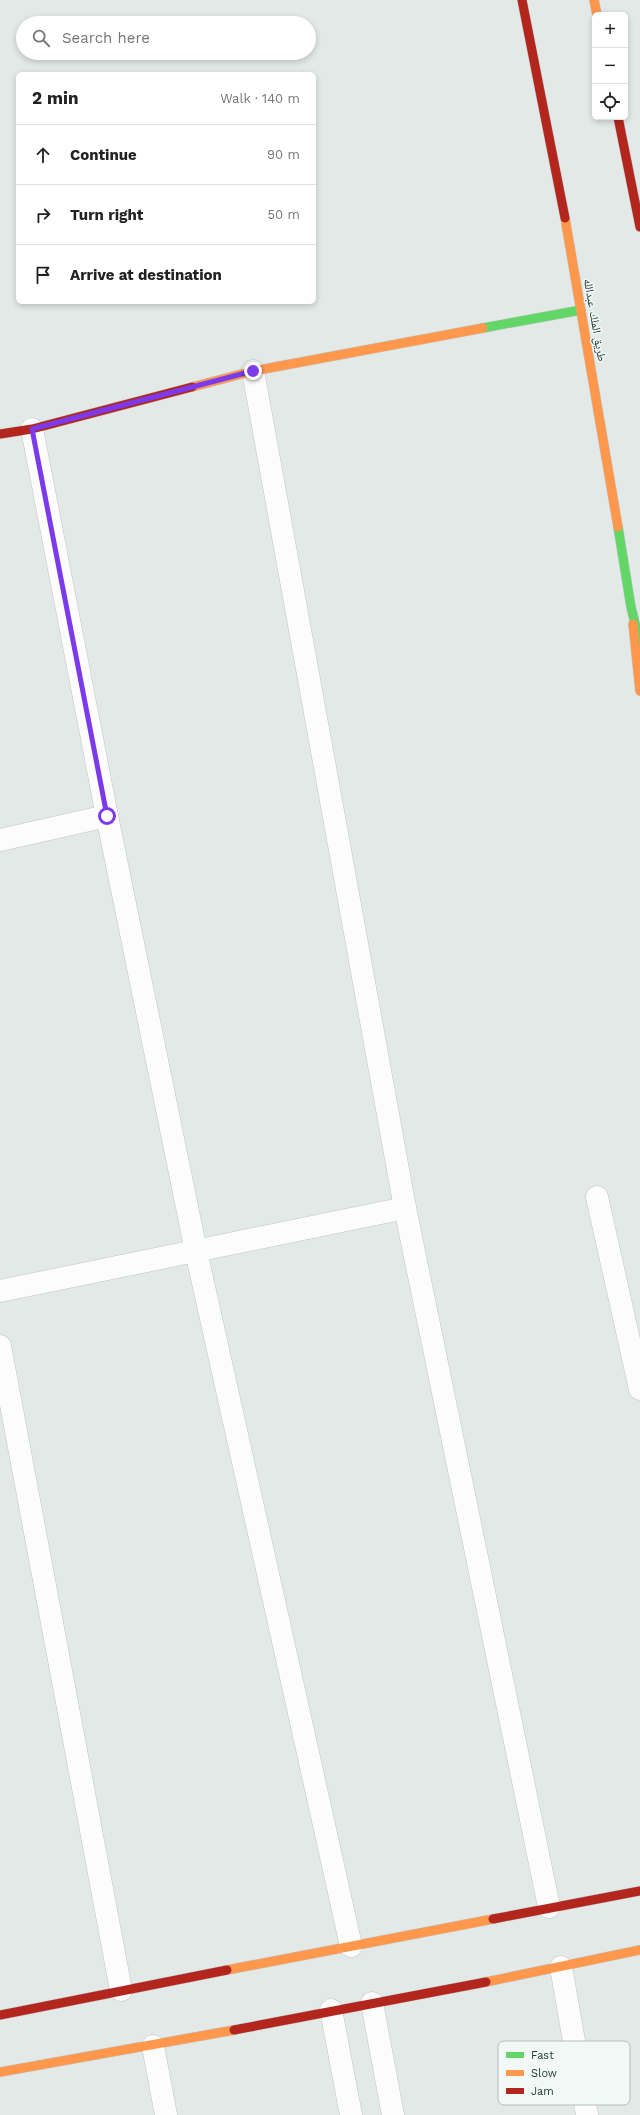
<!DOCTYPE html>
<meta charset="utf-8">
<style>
body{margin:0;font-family:"Work Sans","Noto Naskh Arabic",sans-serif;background:#f6f6f6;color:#222}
.controls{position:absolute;right:12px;top:12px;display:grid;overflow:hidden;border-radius:6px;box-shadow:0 2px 6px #0003}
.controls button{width:36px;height:36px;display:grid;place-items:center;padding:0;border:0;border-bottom:1px solid #e0e0e0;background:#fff;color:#222;font:20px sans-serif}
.stop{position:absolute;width:12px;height:12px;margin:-9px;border:3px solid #7c3aed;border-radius:50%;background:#fff}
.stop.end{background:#7c3aed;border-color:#fff;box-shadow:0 1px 4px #0008}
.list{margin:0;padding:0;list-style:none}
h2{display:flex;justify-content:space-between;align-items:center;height:52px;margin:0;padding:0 16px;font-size:17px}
h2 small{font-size:13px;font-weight:400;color:#767676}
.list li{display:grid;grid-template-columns:26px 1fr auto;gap:12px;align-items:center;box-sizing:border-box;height:60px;padding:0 16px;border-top:1px solid #e0e0e0}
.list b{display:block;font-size:15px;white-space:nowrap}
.list em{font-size:13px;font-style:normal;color:#767676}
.icon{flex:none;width:22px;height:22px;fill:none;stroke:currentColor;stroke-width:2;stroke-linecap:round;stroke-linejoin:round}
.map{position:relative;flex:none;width:640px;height:2115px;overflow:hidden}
.search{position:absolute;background:#fff;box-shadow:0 2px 6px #0003;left:16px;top:16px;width:300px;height:44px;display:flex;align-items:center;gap:10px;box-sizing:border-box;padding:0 14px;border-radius:22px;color:#767676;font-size:15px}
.panel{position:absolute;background:#fff;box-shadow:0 2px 6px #0003;left:16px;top:72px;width:300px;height:232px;border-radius:6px}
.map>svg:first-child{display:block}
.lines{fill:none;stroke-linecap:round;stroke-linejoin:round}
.street-casing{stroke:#c0c6c4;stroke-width:23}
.fast-casing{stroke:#bfc6c4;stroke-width:10}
.slow-casing{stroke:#bfc6c4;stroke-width:10}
.jam-casing{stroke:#bfc6c4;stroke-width:10}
.street{stroke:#fbfcfb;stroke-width:22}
.fast{stroke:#63d668;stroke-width:9}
.slow{stroke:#ff974d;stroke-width:9}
.jam{stroke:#b3261e;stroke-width:9}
.route{stroke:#7c3aed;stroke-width:5}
.labels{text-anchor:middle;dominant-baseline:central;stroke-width:3;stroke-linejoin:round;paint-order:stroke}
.street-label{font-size:12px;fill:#223b37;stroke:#f1f8f5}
.key{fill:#f1f8f5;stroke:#b3bfbc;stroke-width:1}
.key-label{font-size:11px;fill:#223b37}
</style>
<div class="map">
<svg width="640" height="2115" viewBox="0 0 640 2115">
<rect width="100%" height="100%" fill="#e3e9e7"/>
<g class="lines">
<g class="street-casing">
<g id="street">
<polyline points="253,371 405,1208 549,1907"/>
<polyline points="32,429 107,816 196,1251 351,1946"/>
<polyline points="0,840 107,816"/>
<polyline points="597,1197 640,1389"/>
<polyline points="0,1291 405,1208"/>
<polyline points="0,1346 121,1990"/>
<polyline points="561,1967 587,2115"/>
<polyline points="372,2003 393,2115"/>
<polyline points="331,2010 351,2115"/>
<polyline points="153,2046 166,2115"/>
</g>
</g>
<g class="fast-casing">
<g id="fast">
<polyline points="483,328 581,310"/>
<polyline points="618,527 631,607 640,644"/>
</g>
</g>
<g class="slow-casing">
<g id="slow">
<polyline points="594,0 597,15"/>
<polyline points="565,218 618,527"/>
<polyline points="192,387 253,371 483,328"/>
<polyline points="633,624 640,691"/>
<polyline points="227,1970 493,1919"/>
<polyline points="486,1982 640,1950"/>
<polyline points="0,2072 234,2030"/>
</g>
</g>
<g class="jam-casing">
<g id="jam">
<polyline points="522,0 565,218"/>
<polyline points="618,117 640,227"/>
<polyline points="0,434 32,429 192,387"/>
<polyline points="493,1919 640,1891"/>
<polyline points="0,2015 227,1970"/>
<polyline points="234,2030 486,1982"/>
</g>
</g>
<use href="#street" class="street"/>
<use href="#fast" class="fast"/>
<use href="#slow" class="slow"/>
<use href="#jam" class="jam"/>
</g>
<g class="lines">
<polyline class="route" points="107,816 32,429 253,371"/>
</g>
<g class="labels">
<g class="street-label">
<text transform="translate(595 320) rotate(80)">طريق الملك عبدالله</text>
</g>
</g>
<rect x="498" y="2041" width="132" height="64" rx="6" class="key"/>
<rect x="506" y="2052" width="18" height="6" fill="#63d668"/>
<rect x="506" y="2070" width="18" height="6" fill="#ff974d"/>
<rect x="506" y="2088" width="18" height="6" fill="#b3261e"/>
<g class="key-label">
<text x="531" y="2059">Fast</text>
<text x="531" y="2077">Slow</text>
<text x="531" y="2095">Jam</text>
</g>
</svg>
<div class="controls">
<button>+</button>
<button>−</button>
<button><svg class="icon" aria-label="locate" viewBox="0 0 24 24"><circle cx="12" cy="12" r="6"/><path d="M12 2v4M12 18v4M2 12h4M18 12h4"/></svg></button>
</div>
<div class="stop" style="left:107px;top:816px"></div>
<div class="stop end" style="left:253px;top:371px"></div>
<div class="search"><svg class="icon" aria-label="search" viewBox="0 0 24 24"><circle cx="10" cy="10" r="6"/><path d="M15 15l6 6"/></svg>Search here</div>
<section class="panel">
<h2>2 min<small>Walk · 140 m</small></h2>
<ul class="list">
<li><svg class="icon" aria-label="ahead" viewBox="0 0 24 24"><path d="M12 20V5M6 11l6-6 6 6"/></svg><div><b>Continue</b></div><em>90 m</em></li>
<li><svg class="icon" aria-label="right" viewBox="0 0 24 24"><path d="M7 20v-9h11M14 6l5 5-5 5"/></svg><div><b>Turn right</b></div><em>50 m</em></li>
<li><svg class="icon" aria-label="arrive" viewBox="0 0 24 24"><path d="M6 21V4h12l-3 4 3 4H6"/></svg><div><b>Arrive at destination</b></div></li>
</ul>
</section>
</div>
